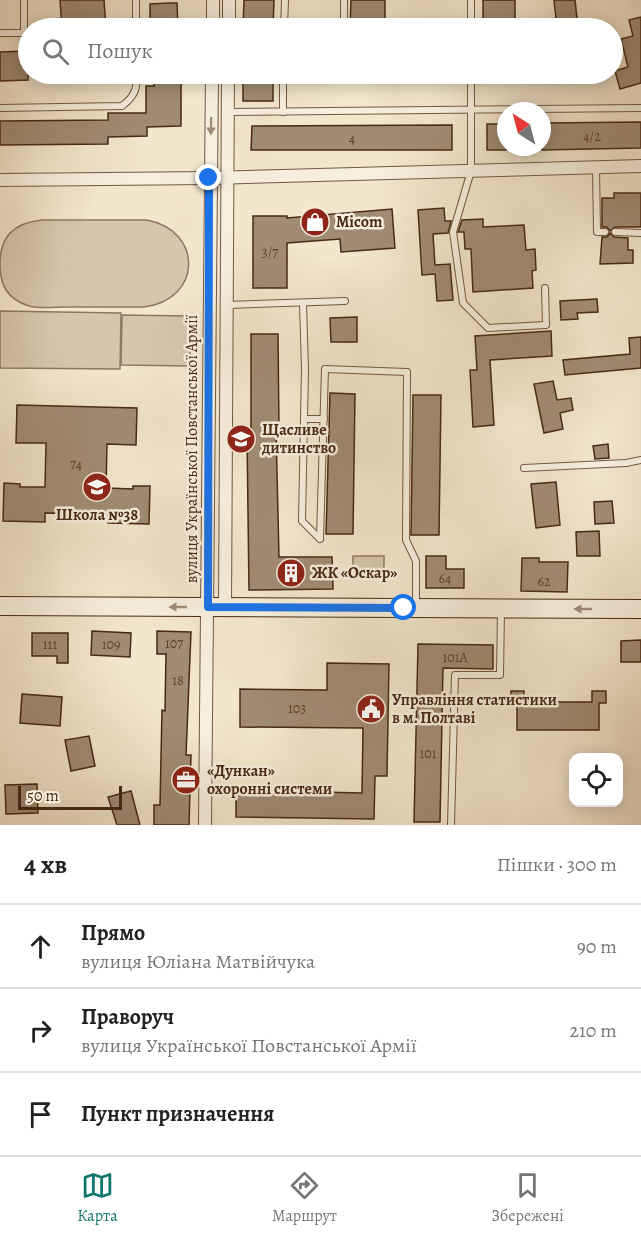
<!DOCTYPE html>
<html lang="uk">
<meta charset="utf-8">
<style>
body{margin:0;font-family:Alegreya,serif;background:#f6f6f6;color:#222}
.controls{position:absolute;right:18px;bottom:18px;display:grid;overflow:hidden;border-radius:12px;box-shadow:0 3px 15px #0003}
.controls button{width:54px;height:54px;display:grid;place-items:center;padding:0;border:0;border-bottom:2px solid #e0e0e0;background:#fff;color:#222;font:30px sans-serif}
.compass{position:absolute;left:497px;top:102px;width:54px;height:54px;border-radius:50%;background:#fff;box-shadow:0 3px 15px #0003;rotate:324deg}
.scale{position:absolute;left:18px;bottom:15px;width:104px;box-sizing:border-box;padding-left:6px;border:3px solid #482913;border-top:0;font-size:16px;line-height:21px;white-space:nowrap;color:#482913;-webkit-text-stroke:4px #f7efde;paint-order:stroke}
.stop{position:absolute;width:18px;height:18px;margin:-14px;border:4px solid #1a73e8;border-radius:50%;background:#fff}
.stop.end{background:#1a73e8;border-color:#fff;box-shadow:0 2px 6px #0008}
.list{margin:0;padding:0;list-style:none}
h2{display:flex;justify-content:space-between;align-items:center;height:78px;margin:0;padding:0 24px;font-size:26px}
h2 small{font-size:20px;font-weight:400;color:#767676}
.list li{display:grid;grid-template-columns:39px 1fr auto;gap:18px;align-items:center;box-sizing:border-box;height:84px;padding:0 24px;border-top:2px solid #e0e0e0}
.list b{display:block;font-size:22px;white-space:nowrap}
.list p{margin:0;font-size:20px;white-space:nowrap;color:#767676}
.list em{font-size:20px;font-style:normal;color:#767676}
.icon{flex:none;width:33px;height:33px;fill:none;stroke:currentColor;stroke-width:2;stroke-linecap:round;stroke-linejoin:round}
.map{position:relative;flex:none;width:641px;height:825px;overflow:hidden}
.search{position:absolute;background:#fff;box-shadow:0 3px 15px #0003;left:18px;right:18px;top:18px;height:66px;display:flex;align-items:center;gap:15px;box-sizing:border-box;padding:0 21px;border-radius:33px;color:#767676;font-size:22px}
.sheet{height:330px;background:#fff}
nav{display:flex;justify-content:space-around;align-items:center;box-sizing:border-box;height:84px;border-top:2px solid #e0e0e0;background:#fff;font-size:16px;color:#767676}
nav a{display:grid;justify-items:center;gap:3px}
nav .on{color:#0f766e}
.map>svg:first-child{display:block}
.green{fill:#d5c6ad;stroke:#8e7860;stroke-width:1.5}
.building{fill:#a08b74;stroke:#482913;stroke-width:1.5}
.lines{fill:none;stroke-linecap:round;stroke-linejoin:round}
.lane-casing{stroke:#725842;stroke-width:8}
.street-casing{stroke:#725842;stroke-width:14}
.secondary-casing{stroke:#482913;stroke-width:20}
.lane{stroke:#f7efde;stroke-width:6}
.street{stroke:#f7efde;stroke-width:12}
.secondary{stroke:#f7efde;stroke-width:18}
.oneway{fill:#a08c78}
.route{stroke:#1a73e8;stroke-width:8}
.labels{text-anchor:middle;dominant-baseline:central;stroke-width:5;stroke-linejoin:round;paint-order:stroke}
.number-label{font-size:14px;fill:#5e422b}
.poi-label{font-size:16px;font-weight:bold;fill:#482913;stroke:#f7efde;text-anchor:start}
.street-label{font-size:16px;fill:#482913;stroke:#f7efde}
</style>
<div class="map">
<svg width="641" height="825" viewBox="0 0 641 825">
<rect width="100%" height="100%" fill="#f2e6cd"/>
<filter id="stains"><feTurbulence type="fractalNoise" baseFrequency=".00333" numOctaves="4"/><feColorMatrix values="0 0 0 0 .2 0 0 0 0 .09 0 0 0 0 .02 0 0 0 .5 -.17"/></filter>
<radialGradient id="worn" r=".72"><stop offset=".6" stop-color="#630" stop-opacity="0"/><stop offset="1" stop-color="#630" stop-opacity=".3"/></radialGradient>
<g class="green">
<path d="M42 220H147C204 231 202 300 144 307 118 307 92 307 66 307 54 307 40 309 29 306 7 299 0 285 0 264 0 236 14 223 42 220Z"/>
<polygon points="0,311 121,313 120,369 0,368"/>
<polygon points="122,315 190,316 190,366 121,365"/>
<rect x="353" y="556" width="31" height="18"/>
</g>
<g class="building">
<polygon points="60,0 104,0 106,28 62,28"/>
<polygon points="244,0 274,0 273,28 243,28"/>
<polygon points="351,0 385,0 385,28 350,28"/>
<rect x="483" y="0" width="32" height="28"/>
<polygon points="554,0 575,0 578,28 557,28"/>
<polygon points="168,3 177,3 178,28 153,28 153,19 150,19 150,4"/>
<polygon points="641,17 641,83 620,89 615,71 628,67 621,39 633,36 629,20"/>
<polygon points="28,51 28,80 0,81 0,52"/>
<polygon points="154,74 181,74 181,126 147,127 147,136 108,137 108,144 0,145 0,121 108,120 108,113 146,113 146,86 154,86"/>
<rect x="243" y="74" width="30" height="27"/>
<polygon points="641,122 641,148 542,150 542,123"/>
<rect x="487" y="124" width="19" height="26"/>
<polygon points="452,125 452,150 251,150 252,126"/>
<polygon points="614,193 641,193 641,227 615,227 610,231 607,227 602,227 602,198 614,198"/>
<polygon points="444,208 445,221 451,221 448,233 433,234 435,265 450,264 453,300 437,301 435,274 422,275 418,210"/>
<polygon points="392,209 395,248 341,252 340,239 287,243 287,288 253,288 253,216 287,216 287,218"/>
<polygon points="483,219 483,227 524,225 526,250 535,249 536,270 532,271 533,288 473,292 471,249 465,249 464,232 458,232 462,220"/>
<polygon points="610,233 614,237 628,238 628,250 633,250 633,263 600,264 602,237 607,237"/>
<polygon points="597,299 598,312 577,313 578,319 561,320 560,301"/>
<polygon points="357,317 357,342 331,342 330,318"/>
<polygon points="551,331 552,356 490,360 494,425 473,427 470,370 477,370 475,336"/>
<polygon points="251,334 278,334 279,429 276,429 279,557 332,557 333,589 249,590 247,435 251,435"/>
<polygon points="641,337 641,368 565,375 563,360 630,354 629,338"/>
<polygon points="553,381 557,400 571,398 573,410 560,413 563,429 544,433 534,384"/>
<polygon points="330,393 355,394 353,534 326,534"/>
<polygon points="413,395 441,395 439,535 411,535"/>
<polygon points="17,405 137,408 136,445 107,444 106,488 133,489 133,486 150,486 149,524 108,523 108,514 45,513 45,522 3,521 4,483 20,484 20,487 45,487 46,443 16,443"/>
<polygon points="608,444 609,458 595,459 593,446"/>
<polygon points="556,482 560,525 536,528 531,484"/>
<polygon points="612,501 614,523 595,524 594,502"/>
<polygon points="599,531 600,556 577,556 576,532"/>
<polygon points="426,556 446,556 446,569 464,569 464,588 426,588"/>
<polygon points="522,558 539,558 539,562 568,562 567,592 521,591"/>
<polygon points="92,631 131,633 130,657 91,655"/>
<polygon points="157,631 191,632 186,755 191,755 189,825 154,825 154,805 160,805 162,710 165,711 166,654 157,654"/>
<polygon points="32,633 68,633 68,663 57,663 57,656 32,656"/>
<polygon points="641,640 641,662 621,662 621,641"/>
<polygon points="418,644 493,645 493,669 443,668 440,822 414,822"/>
<polygon points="327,663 389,664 387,776 375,776 374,819 236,817 236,790 362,793 363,728 240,727 240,689 327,690"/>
<polygon points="511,691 524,691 524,702 592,702 592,691 606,691 606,703 599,703 599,730 517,730 517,703 511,703"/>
<polygon points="22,694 62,697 60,726 20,723"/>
<polygon points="89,736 95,766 71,771 65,740"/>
<polygon points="37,784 38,813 6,814 5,785"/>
<polygon points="131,791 140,825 117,825 108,797"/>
</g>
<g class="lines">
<g class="lane-casing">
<g id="lane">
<polyline points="136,0 136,28"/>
<polyline points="471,0 471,28"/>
<polyline points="284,28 285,0"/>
<polyline points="344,28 344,0"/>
<polyline points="0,33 24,33 24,0"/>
<polyline points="471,74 471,171 453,232 463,303 488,328 546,325 545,288"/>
<path d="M0 108 122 106C135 96 137 89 137 74"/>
<polyline points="228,112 641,108"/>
<polyline points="283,112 283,74"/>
<polyline points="596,168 597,232 605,232"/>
<polyline points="615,232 641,233"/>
<polyline points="303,303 305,369 302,521 320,539"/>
<polyline points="227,305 345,301"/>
<polyline points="304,419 324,419"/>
<polyline points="524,468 626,463 641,460"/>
<polyline points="320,539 325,369 407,372 406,540 416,561 416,606"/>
<polyline points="451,825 455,675 500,675 501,609"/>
</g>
</g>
<g class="street-casing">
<g id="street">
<polyline points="213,28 213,0"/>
<polyline points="229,28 229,0"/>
<polyline points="0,180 209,178 641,166"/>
<polyline points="225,607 228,74"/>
<polyline points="205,825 212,74"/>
</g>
</g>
<g class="secondary-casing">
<polyline id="secondary" points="0,606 641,609"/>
</g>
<use href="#lane" class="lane"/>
<use href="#street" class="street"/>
<use href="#secondary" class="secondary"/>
</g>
<defs><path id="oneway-solid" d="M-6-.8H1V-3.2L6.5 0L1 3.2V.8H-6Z" transform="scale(1.5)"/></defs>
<g class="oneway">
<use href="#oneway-solid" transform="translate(211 126) rotate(91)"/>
<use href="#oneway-solid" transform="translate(178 607) rotate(-180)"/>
<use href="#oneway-solid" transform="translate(583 609) rotate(-180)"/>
</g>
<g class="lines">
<polyline class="route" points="209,178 208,607 404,608"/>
</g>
<defs>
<g id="shop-disc" transform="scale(1.5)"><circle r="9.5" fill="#8f2418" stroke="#f7efde"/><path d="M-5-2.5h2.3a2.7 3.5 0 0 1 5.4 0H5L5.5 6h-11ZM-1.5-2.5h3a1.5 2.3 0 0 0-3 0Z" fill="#fff"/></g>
<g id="school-disc" transform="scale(1.5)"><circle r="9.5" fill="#8f2418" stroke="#f7efde"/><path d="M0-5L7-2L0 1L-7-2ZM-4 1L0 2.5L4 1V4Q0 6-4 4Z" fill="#fff"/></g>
<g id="building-disc" transform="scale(1.5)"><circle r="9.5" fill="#8f2418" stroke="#f7efde"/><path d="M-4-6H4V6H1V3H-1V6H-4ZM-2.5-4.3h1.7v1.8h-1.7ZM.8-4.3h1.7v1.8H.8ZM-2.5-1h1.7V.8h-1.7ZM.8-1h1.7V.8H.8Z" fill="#fff"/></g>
<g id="civic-disc" transform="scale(1.5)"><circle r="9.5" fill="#8f2418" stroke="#f7efde"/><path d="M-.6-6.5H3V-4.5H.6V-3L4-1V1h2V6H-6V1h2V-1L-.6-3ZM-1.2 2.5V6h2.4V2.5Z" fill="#fff"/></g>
<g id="office-disc" transform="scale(1.5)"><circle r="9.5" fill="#8f2418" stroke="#f7efde"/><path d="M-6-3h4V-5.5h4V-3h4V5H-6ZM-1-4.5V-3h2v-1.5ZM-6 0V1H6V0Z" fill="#fff"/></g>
</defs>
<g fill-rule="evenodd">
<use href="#shop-disc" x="315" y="222"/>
<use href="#school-disc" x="241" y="439"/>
<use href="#school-disc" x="97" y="487"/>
<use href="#building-disc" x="291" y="573"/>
<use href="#civic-disc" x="371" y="709"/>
<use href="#office-disc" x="186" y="780"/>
</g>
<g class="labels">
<g class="number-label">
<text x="592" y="136">4/2</text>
<text x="352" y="138">4</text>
<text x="270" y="252">3/7</text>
<text x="76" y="464">74</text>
<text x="445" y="578">64</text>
<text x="544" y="581">62</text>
<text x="174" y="643">107</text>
<text x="50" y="644">111</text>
<text x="111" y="644">109</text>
<text x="455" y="657">101А</text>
<text x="178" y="680">18</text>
<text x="297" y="708">103</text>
<text x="428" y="753">101</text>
</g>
<g class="poi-label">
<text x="336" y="222">Micom</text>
<text x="262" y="430">Щасливе<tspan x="262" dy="18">дитинство</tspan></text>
<text x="97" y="515" text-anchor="middle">Школа №38</text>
<text x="312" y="573">ЖК «Оскар»</text>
<text x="392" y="700">Управління статистики<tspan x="392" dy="18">в м. Полтаві</tspan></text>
<text x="207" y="771">«Дункан»<tspan x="207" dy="18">охоронні системи</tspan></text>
</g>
<g class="street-label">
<text transform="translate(192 449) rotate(-90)">вулиця Української Повстанської Армії</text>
</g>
</g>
<rect width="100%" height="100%" filter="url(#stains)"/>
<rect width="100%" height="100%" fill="url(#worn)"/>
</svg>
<div class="controls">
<button><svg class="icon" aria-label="locate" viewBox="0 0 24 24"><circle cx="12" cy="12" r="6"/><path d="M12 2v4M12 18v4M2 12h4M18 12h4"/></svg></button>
</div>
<svg class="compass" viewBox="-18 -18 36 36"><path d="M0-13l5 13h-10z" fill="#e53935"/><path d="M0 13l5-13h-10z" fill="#767676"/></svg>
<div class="scale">50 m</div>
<div class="stop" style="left:404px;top:608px"></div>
<div class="stop end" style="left:209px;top:178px"></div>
<div class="search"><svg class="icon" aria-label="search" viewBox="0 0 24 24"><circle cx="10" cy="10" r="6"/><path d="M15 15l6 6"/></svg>Пошук</div>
</div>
<section class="sheet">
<h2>4 хв<small>Пішки · 300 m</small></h2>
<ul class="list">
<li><svg class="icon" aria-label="ahead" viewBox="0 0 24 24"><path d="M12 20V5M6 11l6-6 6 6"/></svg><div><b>Прямо</b><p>вулиця Юліана Матвійчука</p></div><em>90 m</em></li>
<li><svg class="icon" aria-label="right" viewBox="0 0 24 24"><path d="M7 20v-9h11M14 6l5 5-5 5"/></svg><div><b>Праворуч</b><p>вулиця Української Повстанської Армії</p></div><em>210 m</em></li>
<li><svg class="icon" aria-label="arrive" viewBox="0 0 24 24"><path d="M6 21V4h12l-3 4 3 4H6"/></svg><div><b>Пункт призначення</b></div></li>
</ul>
</section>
<nav>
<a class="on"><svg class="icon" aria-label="map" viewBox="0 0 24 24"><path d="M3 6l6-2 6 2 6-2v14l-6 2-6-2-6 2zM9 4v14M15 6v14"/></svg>Карта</a>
<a><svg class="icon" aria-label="directions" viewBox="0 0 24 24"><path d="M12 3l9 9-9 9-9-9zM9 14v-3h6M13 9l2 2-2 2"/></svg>Маршрут</a>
<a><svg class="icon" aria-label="saved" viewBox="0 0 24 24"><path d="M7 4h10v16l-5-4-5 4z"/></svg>Збережені</a>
</nav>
